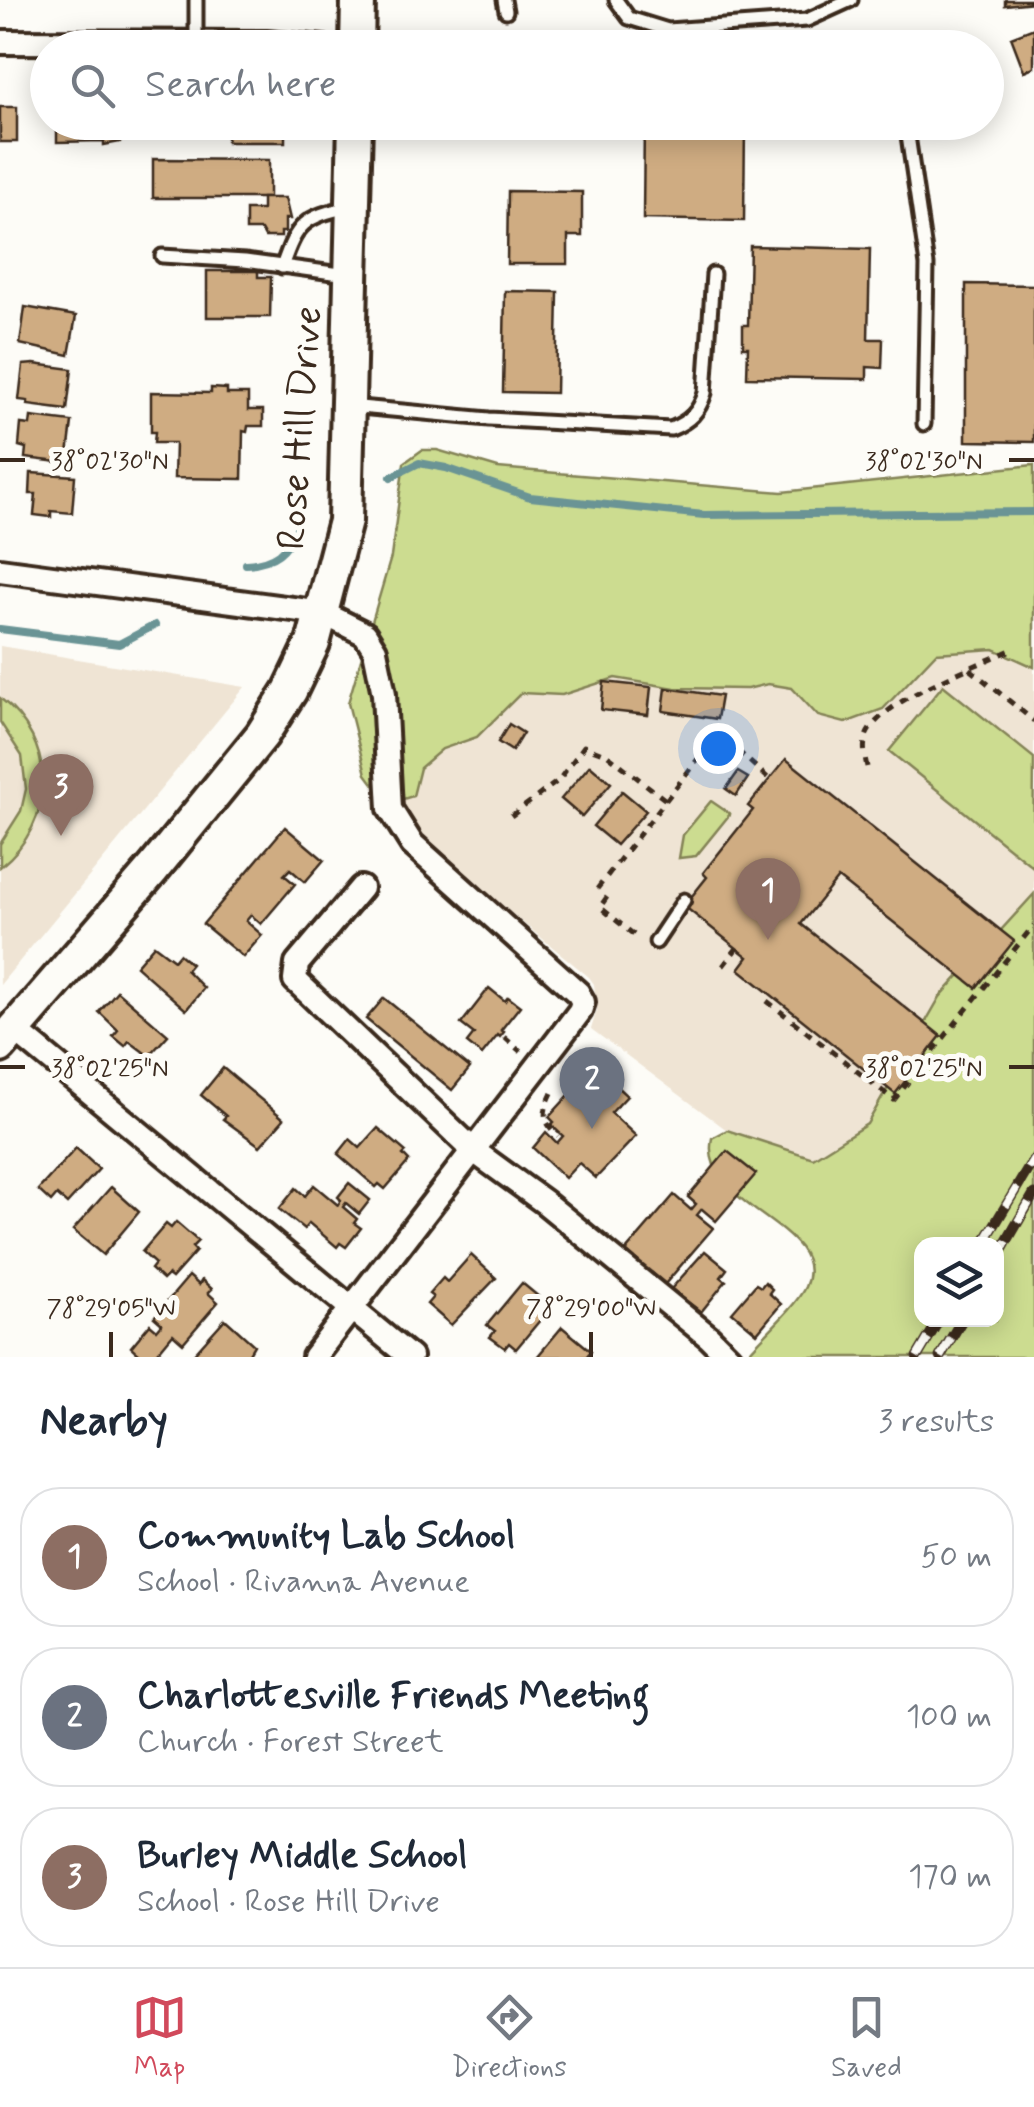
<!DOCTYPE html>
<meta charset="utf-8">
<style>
body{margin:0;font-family:Mynerve,sans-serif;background:#f2f2f3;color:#1f2937}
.controls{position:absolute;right:30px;bottom:30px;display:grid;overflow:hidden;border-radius:20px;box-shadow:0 5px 25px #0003}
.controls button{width:90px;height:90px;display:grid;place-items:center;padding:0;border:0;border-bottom:2px solid #e0e1e3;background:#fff;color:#1f2937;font:50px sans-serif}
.you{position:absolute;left:718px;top:748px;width:35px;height:35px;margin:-25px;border:8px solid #fff;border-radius:50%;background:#1a73e8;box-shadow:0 0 0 15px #1a73e833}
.badge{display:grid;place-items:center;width:65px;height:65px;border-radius:50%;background:#d1495b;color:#fff;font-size:32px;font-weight:700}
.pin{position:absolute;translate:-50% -82px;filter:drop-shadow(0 2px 5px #0008)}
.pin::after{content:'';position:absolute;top:52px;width:35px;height:30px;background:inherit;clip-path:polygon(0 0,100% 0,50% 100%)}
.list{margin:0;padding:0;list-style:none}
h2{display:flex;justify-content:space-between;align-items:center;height:130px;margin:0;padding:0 40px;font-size:42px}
h2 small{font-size:32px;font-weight:400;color:#747a83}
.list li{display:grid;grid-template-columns:65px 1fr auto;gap:30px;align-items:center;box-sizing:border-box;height:140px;margin:0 20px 20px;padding:0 20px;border:2px solid #e0e1e3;border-radius:40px}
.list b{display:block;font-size:38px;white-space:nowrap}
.list p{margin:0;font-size:32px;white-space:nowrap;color:#747a83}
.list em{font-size:32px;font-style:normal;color:#747a83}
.icon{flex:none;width:55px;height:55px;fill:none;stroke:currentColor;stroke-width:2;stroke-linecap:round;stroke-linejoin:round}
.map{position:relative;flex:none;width:1034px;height:1357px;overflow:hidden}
.search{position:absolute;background:#fff;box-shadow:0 5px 25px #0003;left:30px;right:30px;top:30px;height:110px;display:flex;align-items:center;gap:25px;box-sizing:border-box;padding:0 35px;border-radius:55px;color:#747a83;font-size:38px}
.sheet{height:610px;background:#fff}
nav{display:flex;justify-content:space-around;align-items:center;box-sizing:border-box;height:140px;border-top:2px solid #e0e1e3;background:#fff;font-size:28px;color:#747a83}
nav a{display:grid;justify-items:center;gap:5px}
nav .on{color:#d1495b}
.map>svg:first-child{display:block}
.built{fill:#efe4d4}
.green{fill:#ccdc90;stroke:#848357;stroke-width:2.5;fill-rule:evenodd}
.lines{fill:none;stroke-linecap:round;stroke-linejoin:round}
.stream{stroke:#6a9495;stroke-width:8}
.building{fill:#cfac82;stroke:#3b2a1e;stroke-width:2.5}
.lane-casing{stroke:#3b2a1e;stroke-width:19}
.street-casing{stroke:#3b2a1e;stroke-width:30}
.secondary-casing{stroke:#3b2a1e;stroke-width:40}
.path{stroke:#3b2a1e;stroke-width:5;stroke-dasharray:8 8;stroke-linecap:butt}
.lane{stroke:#fdfcf7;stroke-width:11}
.street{stroke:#fdfcf7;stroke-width:22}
.secondary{stroke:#fdfcf7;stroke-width:32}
.rail-casing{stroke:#3b2a1e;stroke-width:11}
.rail{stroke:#fdfcf7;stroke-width:8;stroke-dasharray:22;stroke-linecap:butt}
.ticks{fill:none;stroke:#3b2a1e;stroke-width:4}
.labels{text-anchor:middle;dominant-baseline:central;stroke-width:10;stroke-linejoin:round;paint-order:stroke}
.street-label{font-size:40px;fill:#3b2a1e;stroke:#fdfcf7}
.ticks-label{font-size:25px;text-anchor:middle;fill:#3b2a1e;stroke:#fdfcf7;stroke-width:10;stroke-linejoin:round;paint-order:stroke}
</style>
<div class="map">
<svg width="1034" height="1357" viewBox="0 0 1034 1357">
<rect width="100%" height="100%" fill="#fdfcf7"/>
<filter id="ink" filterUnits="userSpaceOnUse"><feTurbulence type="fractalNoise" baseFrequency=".01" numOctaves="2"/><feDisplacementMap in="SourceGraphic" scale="20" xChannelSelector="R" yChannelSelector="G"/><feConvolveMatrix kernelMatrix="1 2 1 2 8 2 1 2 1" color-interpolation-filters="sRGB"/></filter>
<g filter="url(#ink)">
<g class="built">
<polygon points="0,646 245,687 0,985"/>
<polygon points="994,649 1034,667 1034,894 867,1124 813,1158 727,1130 591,1029 597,1010 594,984 589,977 421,839 403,803 404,799 413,795 420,768 442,749 477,737 521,693 562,695 615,678 675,688 747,689 768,684 792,688 818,716 883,709 936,653"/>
</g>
<g class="green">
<polygon points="422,450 437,450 498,468 782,492 1034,465 1034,667 994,649 936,653 883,709 845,723 818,716 792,688 768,684 747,689 675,688 615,678 562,695 521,693 477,737 442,749 420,768 413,796 397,801 383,797 366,774 348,703 391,557 404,463"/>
<polygon points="943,685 1034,758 1033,867 889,751"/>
<path d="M0 698C57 742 57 822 0 867V844L21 811 26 789 22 756 0 722Z"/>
<polygon points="711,801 730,814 696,856 679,858 683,835"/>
<path d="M1034 894V1357H751L750 1351C765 1334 796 1306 805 1287 833 1226 697 1208 712 1138L727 1130 813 1158 867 1124 940 997ZM922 1244H996V1320H922Z"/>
</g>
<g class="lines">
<g class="stream">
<polyline points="391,477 419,463 446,468 530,497 704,515 1034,512"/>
<path d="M246 564C275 562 286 552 299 525"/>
<polyline points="0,629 119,644 155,625"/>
</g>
</g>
<g class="building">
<polygon points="1005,0 1034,0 1034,2 1005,5"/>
<polygon points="1034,28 1034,67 1024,71 1011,37"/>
<rect x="0" y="107" width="17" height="35"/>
<polygon points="57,122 120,122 120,142 104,145 104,141 57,142"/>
<rect x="227" y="122" width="58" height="20"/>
<polygon points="424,122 559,122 558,136 452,133 452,137 423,137"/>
<polygon points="644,122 745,122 744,221 643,219"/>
<polygon points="153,159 269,160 269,198 153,198"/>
<polygon points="508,191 582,192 582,236 568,236 568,264 507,264"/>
<polygon points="262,198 285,198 290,219 285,219 285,232 281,232 281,237 265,237 261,230 246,230 246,210 262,210"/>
<polygon points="750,246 870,249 868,339 883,339 882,368 867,367 867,379 747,377 748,347 743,347 743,325 748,325"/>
<polygon points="207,271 258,271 258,277 271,277 270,317 207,317"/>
<polygon points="966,284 1034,285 1034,442 966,441"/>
<polygon points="505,291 558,292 556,393 503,392"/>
<polygon points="25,307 76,316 69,355 20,344"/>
<polygon points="34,364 72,369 67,410 28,405 28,401 19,400 23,365"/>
<polygon points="211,388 227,389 227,394 248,394 248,410 263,410 263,426 248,426 247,432 243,431 242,479 174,478 175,443 154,443 155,432 151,432 151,392 211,393"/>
<polygon points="31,417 72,422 67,463 25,458 26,448 19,446 21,424 30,425"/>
<polygon points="31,473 75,476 72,513 51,511 51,517 34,515 36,494 30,494"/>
<polygon points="604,682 651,687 648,715 601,710"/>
<polygon points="666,688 721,696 717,719 663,711"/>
<polygon points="509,724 523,733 512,751 498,742"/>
<polygon points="786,759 1014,941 976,988 838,878 801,924 941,1036 895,1094 739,969 748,957 684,906 707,877 703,873 753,810 748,806"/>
<polygon points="590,765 611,783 582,817 561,799"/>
<polygon points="738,772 748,778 736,796 726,789"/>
<polygon points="622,791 646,811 616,845 593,826"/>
<polygon points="285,827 324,860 305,882 290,869 284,875 295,884 261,924 251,915 246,921 262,935 243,957 203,924"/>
<polygon points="154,945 174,960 179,954 191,964 186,970 204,988 186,1010 136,966"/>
<polygon points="489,988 505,1001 508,997 520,1006 501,1030 504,1032 500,1037 498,1035 482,1055 467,1043 474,1034 461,1024"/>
<polygon points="117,991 168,1035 149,1056 129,1041 125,1046 113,1036 118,1030 99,1012"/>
<polygon points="384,998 470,1068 452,1090 366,1019"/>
<polygon points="223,1068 284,1119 260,1146 223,1119 226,1116 201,1095"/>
<polygon points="602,1073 627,1096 611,1113 636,1136 596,1178 579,1163 565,1178 533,1148 546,1132 557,1143 563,1136 551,1125 554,1122 549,1117 571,1093 576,1097 580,1092 582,1094"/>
<polygon points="378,1128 406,1152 403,1155 409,1161 385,1189 379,1184 376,1187 338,1154 350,1139 360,1148"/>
<polygon points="76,1148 99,1169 67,1204 57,1195 51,1202 38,1190"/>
<polygon points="727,1151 756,1174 716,1221 702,1209 697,1215 713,1228 665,1284 652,1273 649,1278 640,1270 643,1266 626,1251 674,1195 691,1210 696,1204 688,1197"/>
<polygon points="349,1183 370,1200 359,1214 346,1203 343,1207 357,1219 354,1223 361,1228 346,1247 340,1243 337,1247 309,1223 304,1229 279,1209 296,1188 305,1196 314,1185 338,1205 341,1200 338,1197"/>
<polygon points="111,1187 139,1212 103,1255 73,1230"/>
<polygon points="176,1222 198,1241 192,1247 196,1251 172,1278 168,1275 163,1280 151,1269 155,1264 142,1252 166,1224 171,1228"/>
<polygon points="705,1251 727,1269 721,1277 726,1281 701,1312 671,1289"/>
<polygon points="471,1255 496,1278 451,1325 427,1304 433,1297 429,1294 443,1278 447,1282"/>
<polygon points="189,1276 199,1285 202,1280 212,1289 208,1293 218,1302 183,1343 173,1334 154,1357 142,1357 131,1347 150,1324 157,1330 162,1324 154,1317"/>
<polygon points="765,1282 772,1289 769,1293 781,1304 757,1333 732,1312 756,1284 761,1287"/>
<polygon points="522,1283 551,1307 516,1349 509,1343 505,1348 490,1337 495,1331 487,1325"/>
<polygon points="225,1319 254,1345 247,1357 191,1357"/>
<polygon points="562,1327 591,1351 586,1357 537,1357"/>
</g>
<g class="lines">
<g class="lane-casing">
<g id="lane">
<polyline points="196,0 196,43"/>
<polyline points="504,0 506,11"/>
<polyline points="616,0 629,18 668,30 807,20 851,0"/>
<polyline points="906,122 927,265 924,424"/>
<polyline points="162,256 245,261 348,275"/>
<path d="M282 267C297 223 304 217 349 207"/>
<path d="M349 406 489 419 671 429C690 421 699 412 705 393L713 274"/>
<polyline points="656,942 684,900"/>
</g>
</g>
<g class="street-casing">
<g id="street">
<polyline points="0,42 266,43 323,48"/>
<polyline points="0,570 323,613 365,634 375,650 384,694 390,809 412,844 578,993 583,1002 580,1011 558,1040 314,1357"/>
<polyline points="361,888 297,964 295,980 474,1151 544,1202 709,1337 729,1357"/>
<polyline points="15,1030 410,1357"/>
</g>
</g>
<g class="secondary-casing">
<g id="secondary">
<polyline points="357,48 358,0"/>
<polyline points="0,1046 153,869 262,735 290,691 313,643 345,521 355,122"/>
</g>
</g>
<g class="path">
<polyline points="970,669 1034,721"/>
<path d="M867 767C864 754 862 740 870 729 895 694 975 667 1015 648"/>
<polyline points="511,816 558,781 584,746 608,755 667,801"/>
<polyline points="597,889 718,733 769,779"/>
<polyline points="607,897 600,907 639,939"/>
<polyline points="723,966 737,948"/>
<polyline points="767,1001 894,1100 1034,925"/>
<polyline points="504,1037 521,1052"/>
<path d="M552 1093C542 1114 542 1120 558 1136"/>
</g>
<use href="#lane" class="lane"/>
<use href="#street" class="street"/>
<use href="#secondary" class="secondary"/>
<g class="rail-casing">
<g id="rail">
<polyline points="983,1244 1034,1159"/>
<polyline points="996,1260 1034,1194"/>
<polyline points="917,1357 939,1320"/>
<polyline points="940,1357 962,1320"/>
</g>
</g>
<use href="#rail" class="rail"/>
</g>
</g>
<path class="ticks" d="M0 460H25M1009 460H1034M0 1067H25M1009 1067H1034M111 1332V1357M591 1332V1357"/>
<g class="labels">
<g class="street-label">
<text transform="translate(301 428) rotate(-86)">Rose Hill Drive</text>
</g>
</g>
<g class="ticks-label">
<text x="110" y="469">38°02'30"N</text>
<text x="924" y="469">38°02'30"N</text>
<text x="110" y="1076">38°02'25"N</text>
<text x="924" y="1076">38°02'25"N</text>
<text x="111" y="1316">78°29'05"W</text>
<text x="591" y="1316">78°29'00"W</text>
</g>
</svg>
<div class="controls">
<button><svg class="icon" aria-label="layers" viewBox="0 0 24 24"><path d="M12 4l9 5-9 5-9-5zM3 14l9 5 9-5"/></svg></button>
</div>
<div class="you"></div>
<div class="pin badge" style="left:768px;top:940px;background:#8d6e63">1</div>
<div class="pin badge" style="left:592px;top:1129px;background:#6b7280">2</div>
<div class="pin badge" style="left:61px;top:836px;background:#8d6e63">3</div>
<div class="search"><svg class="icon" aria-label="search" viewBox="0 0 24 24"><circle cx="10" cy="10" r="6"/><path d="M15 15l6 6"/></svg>Search here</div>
</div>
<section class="sheet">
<h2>Nearby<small>3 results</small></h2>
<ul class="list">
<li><span class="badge" style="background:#8d6e63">1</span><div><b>Community Lab School</b><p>School · Rivanna Avenue</p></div><em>50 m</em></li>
<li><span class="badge" style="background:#6b7280">2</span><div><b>Charlottesville Friends Meeting</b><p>Church · Forest Street</p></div><em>100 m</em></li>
<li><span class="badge" style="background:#8d6e63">3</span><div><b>Burley Middle School</b><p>School · Rose Hill Drive</p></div><em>170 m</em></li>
</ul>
</section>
<nav>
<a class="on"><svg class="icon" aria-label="map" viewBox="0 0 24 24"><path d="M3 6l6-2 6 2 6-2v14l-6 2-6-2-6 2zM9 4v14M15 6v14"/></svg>Map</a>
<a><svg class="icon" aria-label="directions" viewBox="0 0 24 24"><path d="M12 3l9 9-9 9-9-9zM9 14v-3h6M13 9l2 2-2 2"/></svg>Directions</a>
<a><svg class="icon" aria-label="saved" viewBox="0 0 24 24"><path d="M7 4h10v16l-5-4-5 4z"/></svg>Saved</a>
</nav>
